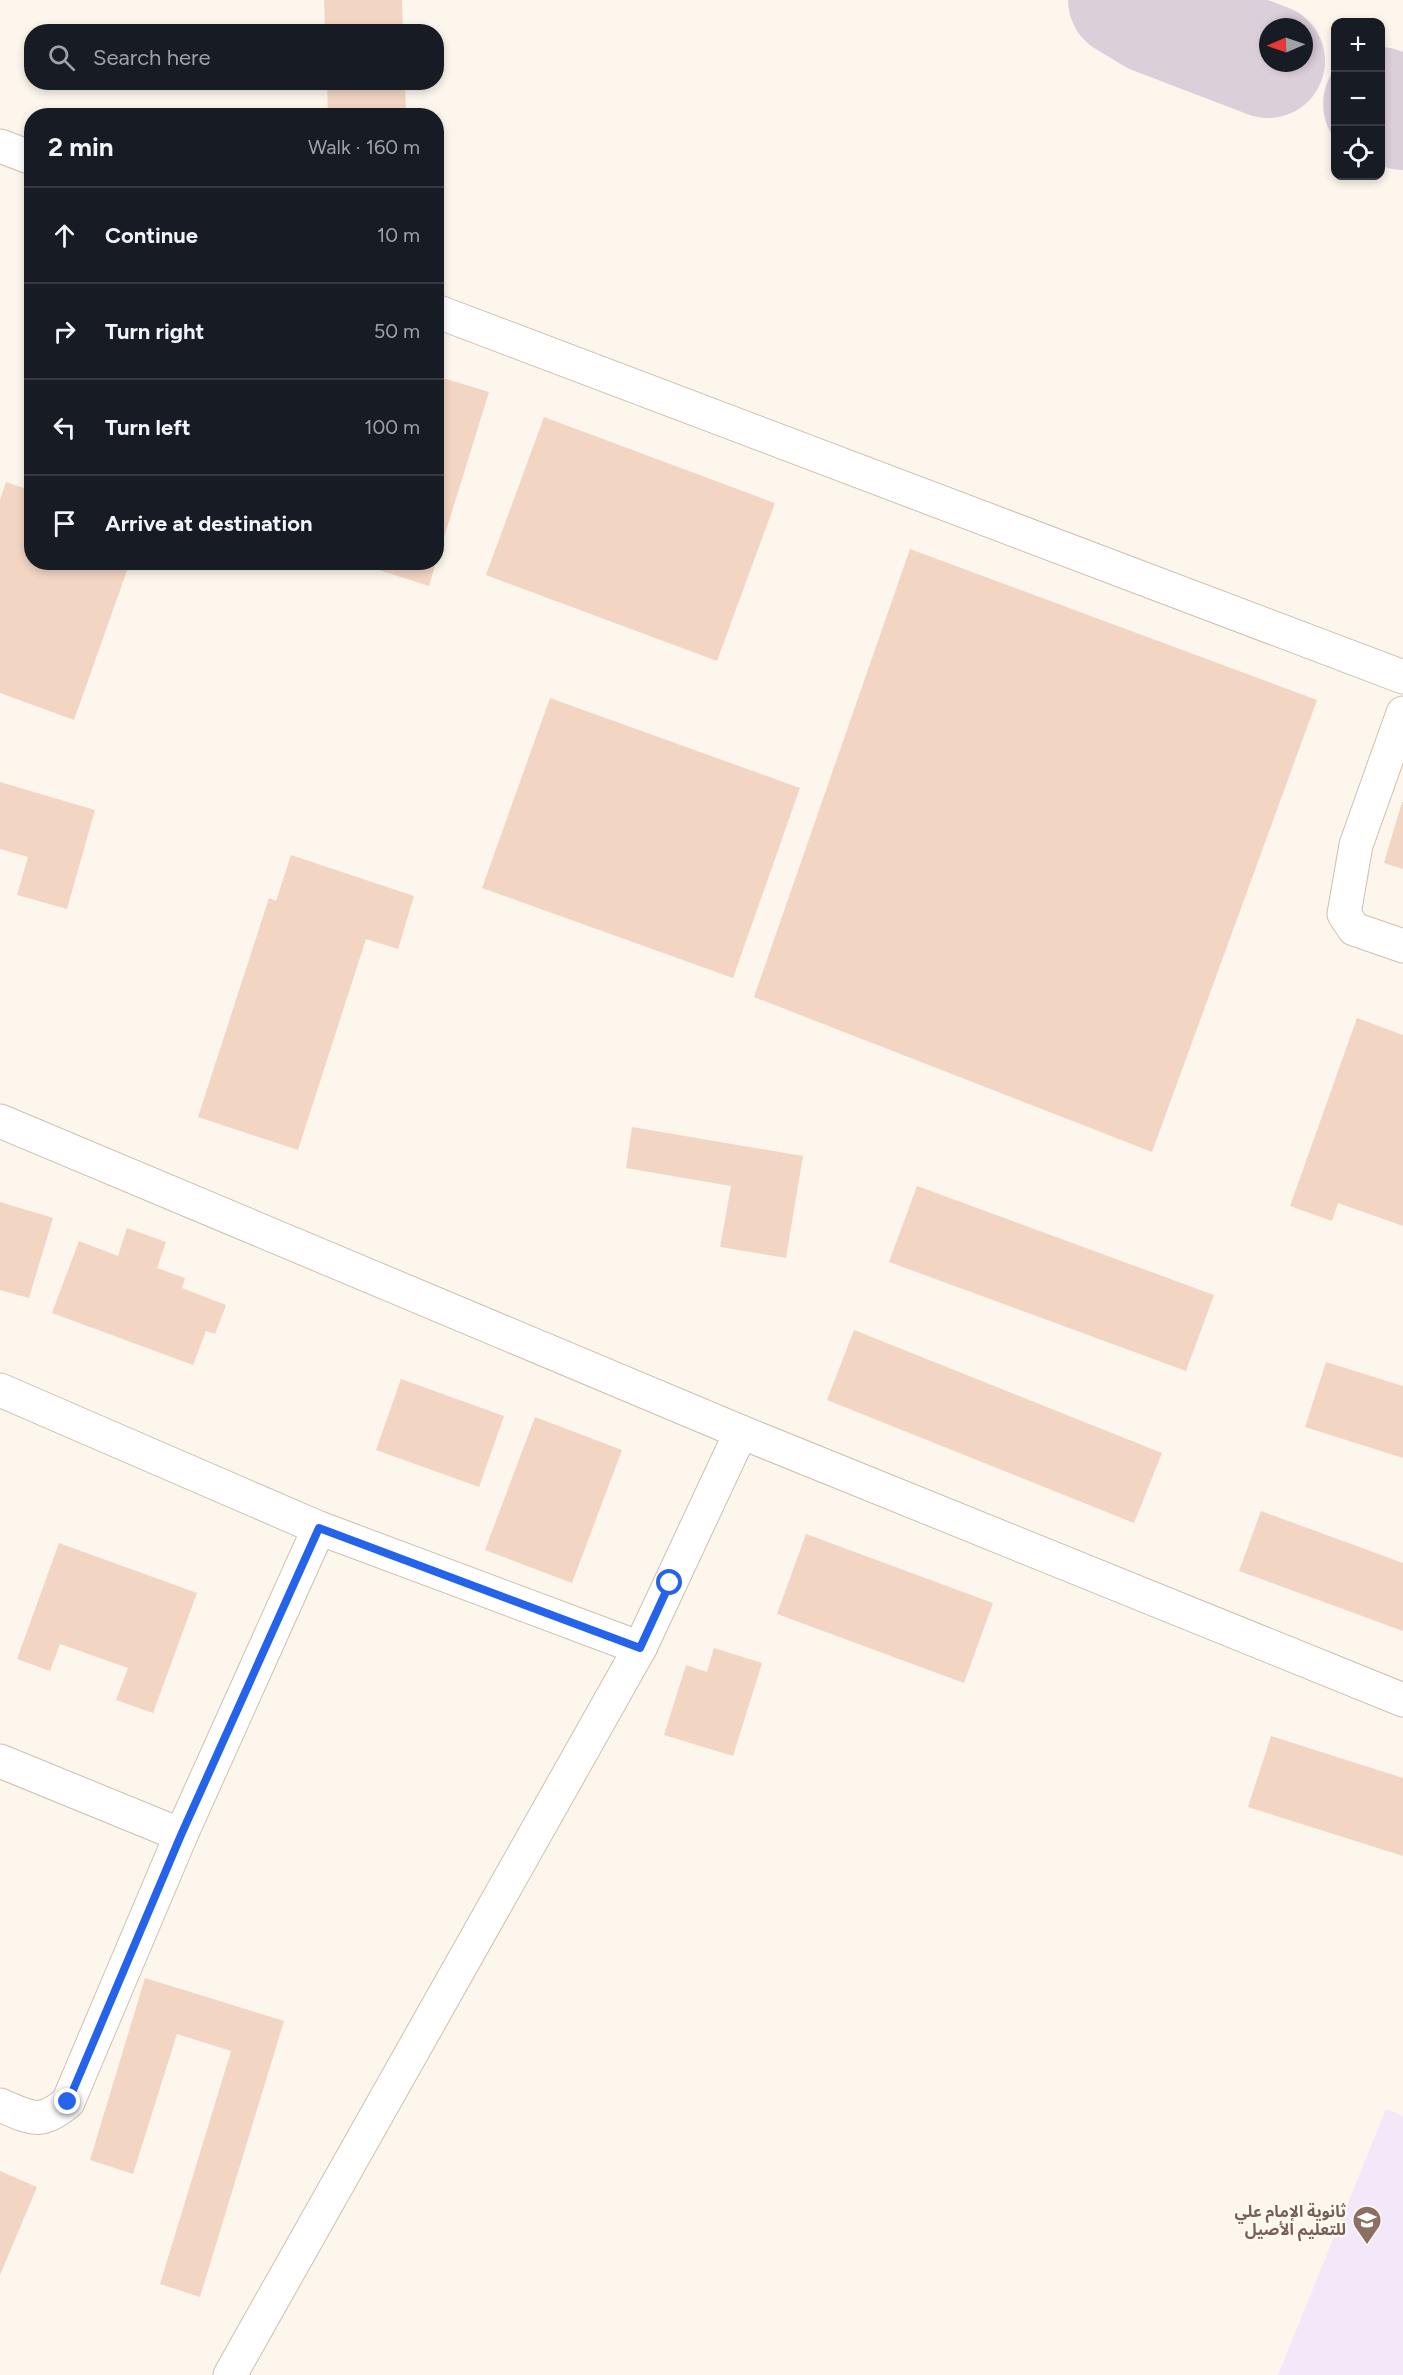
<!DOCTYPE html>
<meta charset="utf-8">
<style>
body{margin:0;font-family:Figtree,"Noto Sans Arabic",sans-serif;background:#242831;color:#f1f3f6}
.controls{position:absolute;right:18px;top:18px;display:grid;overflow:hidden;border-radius:12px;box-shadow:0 3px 9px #0003}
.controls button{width:54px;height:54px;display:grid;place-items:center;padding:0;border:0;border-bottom:2px solid #363941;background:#171b24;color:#f1f3f6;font:30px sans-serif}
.compass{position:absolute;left:1259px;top:18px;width:54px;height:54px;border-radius:50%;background:#171b24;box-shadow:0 3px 9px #0003;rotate:268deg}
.stop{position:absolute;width:18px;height:18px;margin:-14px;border:4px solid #2563eb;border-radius:50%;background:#fff}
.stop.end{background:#2563eb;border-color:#fff;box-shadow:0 2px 6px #0008}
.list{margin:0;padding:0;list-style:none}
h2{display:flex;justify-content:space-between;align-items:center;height:78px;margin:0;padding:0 24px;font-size:26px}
h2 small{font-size:20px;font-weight:400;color:#9ea1a6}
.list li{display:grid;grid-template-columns:39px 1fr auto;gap:18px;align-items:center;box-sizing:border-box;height:96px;padding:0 24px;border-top:2px solid #363941}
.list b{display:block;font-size:22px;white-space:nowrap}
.list em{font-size:20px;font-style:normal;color:#9ea1a6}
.icon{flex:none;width:33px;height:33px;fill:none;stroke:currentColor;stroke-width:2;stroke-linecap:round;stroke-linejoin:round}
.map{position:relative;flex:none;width:1403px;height:2375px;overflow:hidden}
.search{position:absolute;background:#171b24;box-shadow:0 3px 9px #0003;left:24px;top:24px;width:420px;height:66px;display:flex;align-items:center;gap:15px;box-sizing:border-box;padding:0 21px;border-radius:24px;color:#9ea1a6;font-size:22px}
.panel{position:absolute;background:#171b24;box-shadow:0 3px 9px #0003;left:24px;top:108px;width:420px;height:462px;border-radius:24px}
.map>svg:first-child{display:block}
.education{fill:#f3e8fa}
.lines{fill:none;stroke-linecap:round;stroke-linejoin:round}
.taxiway{stroke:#dbcfda;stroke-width:114}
.building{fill:#f3d5c3}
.minor-casing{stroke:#d1beb0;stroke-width:35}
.minor{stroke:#fff;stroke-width:33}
.route{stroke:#2563eb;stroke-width:8}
.labels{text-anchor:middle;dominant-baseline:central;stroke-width:4.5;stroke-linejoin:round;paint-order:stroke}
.education-label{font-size:16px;font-weight:bold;fill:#785e54;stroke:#fffaf3;text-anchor:end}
</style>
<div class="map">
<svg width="1403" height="2375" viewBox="0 0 1403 2375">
<rect width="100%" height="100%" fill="#fdf6ec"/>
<polygon class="education" points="1386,2109 1403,2116 1403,2375 1278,2375"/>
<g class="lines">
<g class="taxiway">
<polyline points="1125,0 1153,17 1268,61"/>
<polyline points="1380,104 1403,113"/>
</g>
</g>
<g class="building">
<polygon points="324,0 402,0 403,32 325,32"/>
<polygon points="327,82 405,82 406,116 328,116"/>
<polygon points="436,376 489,392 437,560 436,560"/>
<polygon points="544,417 775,503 717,661 486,575"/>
<polygon points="6,482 32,491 32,562 130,562 74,720 0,693 0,500"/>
<polygon points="910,549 1317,700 1152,1152 754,997"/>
<polygon points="354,562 436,562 429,586"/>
<polygon points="550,698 800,788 733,978 482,888"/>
<polygon points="0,782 95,810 67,909 17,895 28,857 0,849"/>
<polygon points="1402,802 1403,802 1403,869 1384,863"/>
<polygon points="291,855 414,896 398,949 366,939 298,1150 198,1117 269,898 276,901"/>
<polygon points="1357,1018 1403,1035 1403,1226 1338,1203 1332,1221 1290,1206"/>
<polygon points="632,1127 803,1156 786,1258 720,1247 731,1186 626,1168"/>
<polygon points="917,1186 1214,1295 1186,1371 889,1262"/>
<polygon points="0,1202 53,1218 29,1298 0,1290"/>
<polygon points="127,1228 166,1242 157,1268 185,1278 182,1288 226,1305 215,1334 206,1331 193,1365 52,1313 79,1241 118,1256"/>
<polygon points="854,1330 1162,1453 1134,1523 827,1400"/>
<polygon points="1326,1362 1403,1386 1403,1458 1305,1427"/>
<polygon points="401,1379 504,1416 479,1487 376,1450"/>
<polygon points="535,1417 622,1450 572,1583 485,1550"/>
<polygon points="1261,1511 1403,1563 1403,1631 1239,1571"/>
<polygon points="806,1534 993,1603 964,1683 777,1614"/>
<polygon points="59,1543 197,1593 153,1713 116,1700 128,1668 60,1644 50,1671 17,1659"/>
<polygon points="714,1648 762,1663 733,1756 664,1735 686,1665 707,1672"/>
<polygon points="1271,1736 1403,1778 1403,1856 1248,1807"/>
<polygon points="145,1978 284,2021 200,2297 160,2284 231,2051 177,2034 133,2174 90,2160"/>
<polygon points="0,2171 37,2187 0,2275"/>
</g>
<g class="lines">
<g class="minor-casing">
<g id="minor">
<polyline points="0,146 32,158"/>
<polyline points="436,311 1403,677"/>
<polyline points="1403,713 1356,845 1344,914 1354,929 1403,946"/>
<polyline points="0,1121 741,1432 1403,1700"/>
<polyline points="0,1390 319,1528 640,1648"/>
<polyline points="0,1761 181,1835"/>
<path d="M0 2105C31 2118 40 2126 68 2102L181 1835 319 1528"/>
<polyline points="230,2375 640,1648 741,1432"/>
</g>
</g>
<use href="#minor" class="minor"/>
</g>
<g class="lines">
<polyline class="route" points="68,2102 181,1835 319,1528 640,1648 670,1583"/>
</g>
<defs>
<g id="school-pin" transform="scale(1.5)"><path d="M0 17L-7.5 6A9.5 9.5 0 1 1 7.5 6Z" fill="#8d6e63" stroke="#fffaf3"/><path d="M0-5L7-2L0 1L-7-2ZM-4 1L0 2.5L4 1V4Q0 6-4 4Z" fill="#fff"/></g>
</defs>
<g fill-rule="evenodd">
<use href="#school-pin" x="1367" y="2220"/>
</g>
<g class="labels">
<g class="education-label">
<text x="1346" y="2211">ثانوية الإمام علي<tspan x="1346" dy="18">للتعليم الأصيل</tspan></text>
</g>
</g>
</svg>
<div class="controls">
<button>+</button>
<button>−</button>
<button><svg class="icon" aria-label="locate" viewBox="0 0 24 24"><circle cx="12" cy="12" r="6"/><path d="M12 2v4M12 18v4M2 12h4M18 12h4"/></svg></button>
</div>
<svg class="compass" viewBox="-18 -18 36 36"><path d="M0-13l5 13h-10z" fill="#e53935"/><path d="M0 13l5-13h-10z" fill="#9ea1a6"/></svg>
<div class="stop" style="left:670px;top:1583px"></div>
<div class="stop end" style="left:68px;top:2102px"></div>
<div class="search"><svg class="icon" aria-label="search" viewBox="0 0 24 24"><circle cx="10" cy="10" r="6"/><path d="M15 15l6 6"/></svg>Search here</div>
<section class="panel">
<h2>2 min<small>Walk · 160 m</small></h2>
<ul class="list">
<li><svg class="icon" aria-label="ahead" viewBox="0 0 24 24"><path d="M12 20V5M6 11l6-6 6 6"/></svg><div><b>Continue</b></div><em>10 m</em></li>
<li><svg class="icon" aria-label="right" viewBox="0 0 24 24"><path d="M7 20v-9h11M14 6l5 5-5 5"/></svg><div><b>Turn right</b></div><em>50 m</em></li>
<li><svg class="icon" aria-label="left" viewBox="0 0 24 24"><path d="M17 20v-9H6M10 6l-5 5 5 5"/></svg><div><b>Turn left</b></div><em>100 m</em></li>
<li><svg class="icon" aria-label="arrive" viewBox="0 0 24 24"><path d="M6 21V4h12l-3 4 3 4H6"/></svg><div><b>Arrive at destination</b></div></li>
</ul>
</section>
</div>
